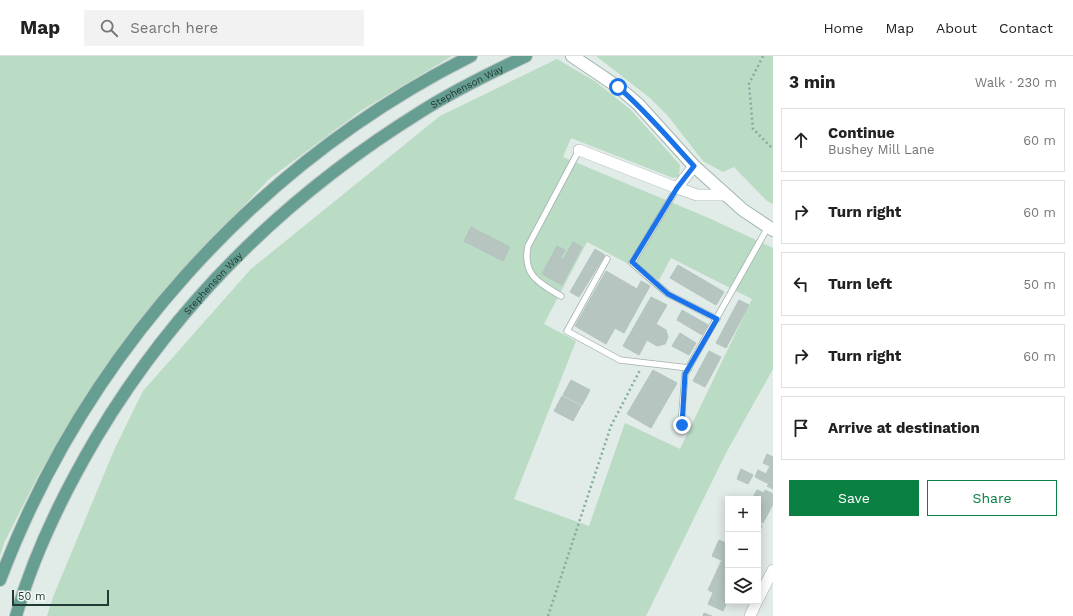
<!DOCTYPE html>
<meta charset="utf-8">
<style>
body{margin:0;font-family:"Work Sans",sans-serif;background:#f2f2f2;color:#222}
.controls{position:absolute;right:12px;bottom:12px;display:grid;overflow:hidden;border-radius:0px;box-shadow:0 2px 10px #0003}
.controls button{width:36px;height:36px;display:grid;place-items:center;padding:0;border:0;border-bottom:1px solid #e0e0e0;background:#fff;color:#222;font:20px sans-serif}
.scale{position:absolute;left:12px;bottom:10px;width:97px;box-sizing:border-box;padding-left:4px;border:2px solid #223a35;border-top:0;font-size:11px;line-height:14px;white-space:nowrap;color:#223a35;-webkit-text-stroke:3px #f1f7f4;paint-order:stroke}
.stop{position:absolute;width:12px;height:12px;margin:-9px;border:3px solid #1a73e8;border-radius:50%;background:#fff}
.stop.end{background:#1a73e8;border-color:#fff;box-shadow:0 1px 4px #0008}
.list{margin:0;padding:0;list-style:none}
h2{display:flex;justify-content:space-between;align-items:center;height:52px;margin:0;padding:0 16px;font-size:17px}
h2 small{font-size:13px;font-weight:400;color:#767676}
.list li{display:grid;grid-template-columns:26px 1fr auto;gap:12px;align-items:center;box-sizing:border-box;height:64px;margin:0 8px 8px;padding:0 8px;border:1px solid #e0e0e0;border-radius:0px}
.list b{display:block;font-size:15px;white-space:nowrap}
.list p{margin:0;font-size:13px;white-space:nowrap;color:#767676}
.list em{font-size:13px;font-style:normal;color:#767676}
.actions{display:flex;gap:8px;padding:12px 16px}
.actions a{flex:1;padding:9px 0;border:1px solid #0b8043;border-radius:0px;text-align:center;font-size:14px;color:#0b8043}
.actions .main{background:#0b8043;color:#fff}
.icon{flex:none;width:22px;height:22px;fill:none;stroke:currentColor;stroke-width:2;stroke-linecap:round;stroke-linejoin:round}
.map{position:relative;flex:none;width:773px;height:560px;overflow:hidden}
header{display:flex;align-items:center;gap:24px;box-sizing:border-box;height:56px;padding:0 20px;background:#fff;border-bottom:1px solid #e0e0e0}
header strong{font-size:19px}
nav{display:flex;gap:22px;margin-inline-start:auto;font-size:14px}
.search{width:280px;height:36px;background:#f2f2f2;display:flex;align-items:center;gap:10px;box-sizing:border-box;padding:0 14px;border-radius:0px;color:#767676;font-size:15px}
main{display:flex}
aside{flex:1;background:#fff}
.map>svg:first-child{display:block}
.green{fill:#badbc4;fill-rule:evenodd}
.building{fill:#b6c5c0;stroke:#b3c4be}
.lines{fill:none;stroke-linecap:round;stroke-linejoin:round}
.lane-casing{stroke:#a4b2ae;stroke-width:7}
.street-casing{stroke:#a4b2ae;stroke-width:12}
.secondary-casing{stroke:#a0b6af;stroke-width:14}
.primary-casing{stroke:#c1c8c6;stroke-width:14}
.path{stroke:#82ada1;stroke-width:2.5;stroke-dasharray:2 3;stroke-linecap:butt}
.lane{stroke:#fff;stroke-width:5.5}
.street{stroke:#fff;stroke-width:11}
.secondary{stroke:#fff;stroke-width:12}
.primary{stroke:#679e92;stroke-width:12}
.route{stroke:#1a73e8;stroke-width:5}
.labels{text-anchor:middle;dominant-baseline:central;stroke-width:3;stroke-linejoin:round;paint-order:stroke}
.street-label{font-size:10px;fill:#223a35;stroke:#f1f7f4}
</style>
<header>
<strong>Map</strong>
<div class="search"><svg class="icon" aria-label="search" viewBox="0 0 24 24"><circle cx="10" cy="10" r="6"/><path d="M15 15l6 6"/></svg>Search here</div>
<nav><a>Home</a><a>Map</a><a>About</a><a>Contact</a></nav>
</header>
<main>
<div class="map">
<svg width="773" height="560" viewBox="0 0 773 560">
<rect width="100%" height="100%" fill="#e1ebe7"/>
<g class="green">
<polygon points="0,0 452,0 362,54 269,123 185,212 131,277 89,334 38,420 4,487 0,500"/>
<polygon points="596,0 773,0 773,148 767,145 734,111 723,116 703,105 668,60 650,42"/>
<path d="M557 3 596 26 631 54 680 109 679 121 673 122 571 82 563 101 711 163 773 192V313L726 397 646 560H47L53 541 115 392 143 335 251 213 440 60ZM587 186 659 224 671 202 752 243 680 393 625 367 589 470 514 443 576 285 544 268Z"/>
</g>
<g class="building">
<polygon points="471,171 510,191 503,205 464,185"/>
<polygon points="573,186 582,191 562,229 542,218 557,190 565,194 560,202 563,204"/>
<polygon points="595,193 605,199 579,241 570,236"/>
<polygon points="678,209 724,236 716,249 670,222"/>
<polygon points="606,215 637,233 641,225 650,230 624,277 615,272 606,288 575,270"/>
<polygon points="651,241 667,249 656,268 666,274 668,281 665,288 657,290 647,284 639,299 623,290"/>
<polygon points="739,244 749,249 726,292 716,287"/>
<polygon points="682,254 708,269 702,279 677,264"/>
<polygon points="680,277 696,287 689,299 672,290"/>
<polygon points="709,295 721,301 705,331 693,325"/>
<polygon points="653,314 677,327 651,372 627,358"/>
<polygon points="571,324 590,334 582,349 563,339"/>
<polygon points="562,340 581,350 573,365 554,355"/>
<polygon points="767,398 773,401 773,416 768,414 770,410 763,407"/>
<polygon points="741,413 753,419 748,428 737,423"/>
<polygon points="758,414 766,418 768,414 773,416 773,433 767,430 769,428 755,421"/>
<polygon points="757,434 764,437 765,434 773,438 773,448 770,454 758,447 758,443 752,443"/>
<polygon points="758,447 770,454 763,467 758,464"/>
<polygon points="758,468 762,470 758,478"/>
<polygon points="719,484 728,488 727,493 728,494 728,507 712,500"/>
<polygon points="722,504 728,507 728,525 715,519"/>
<polygon points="715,519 728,525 728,544 708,534"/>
<polygon points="713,537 728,544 723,555 708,548"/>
<polygon points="704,557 712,560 703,560"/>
</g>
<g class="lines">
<g class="lane-casing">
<g id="lane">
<polyline points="677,132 632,207 668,238 717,263"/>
<polyline points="607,203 567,275 620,304 689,312"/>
<path d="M561 240C539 227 522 219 528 190L579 94"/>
<polyline points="681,369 685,318 768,171"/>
</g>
</g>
<g class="street-casing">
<g id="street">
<polyline points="579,94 677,132 694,110"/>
<polyline points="677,132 697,139 725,139"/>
<polyline points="758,543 773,514"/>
<polyline points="750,560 757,545"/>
</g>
</g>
<g class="secondary-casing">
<polyline id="secondary" points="572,0 618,31 638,48 694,110 743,154 773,174"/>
</g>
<g class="primary-casing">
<g id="primary">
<path d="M0 524C85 299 256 108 471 0"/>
<path id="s1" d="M16 560C34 497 63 438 96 382 177 246 288 138 422 55 455 34 490 17 526 0"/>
</g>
</g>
<g class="path">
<polyline points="763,0 749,28 753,73 773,93"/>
<polyline points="548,560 611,370 640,314"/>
</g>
<use href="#lane" class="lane"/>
<use href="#street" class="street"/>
<use href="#secondary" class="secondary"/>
<use href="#primary" class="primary"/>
</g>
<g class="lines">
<path class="route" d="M618 31C646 55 669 83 694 110L677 132 632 206 668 238 717 263 685 318 682 369"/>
</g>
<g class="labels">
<g class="street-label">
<text stroke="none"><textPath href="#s1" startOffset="713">Stephenson Way</textPath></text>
<text stroke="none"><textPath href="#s1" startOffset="390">Stephenson Way</textPath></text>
</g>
</g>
</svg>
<div class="controls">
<button>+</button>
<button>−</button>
<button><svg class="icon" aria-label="layers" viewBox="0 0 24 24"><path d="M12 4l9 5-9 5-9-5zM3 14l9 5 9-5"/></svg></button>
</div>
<div class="scale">50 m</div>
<div class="stop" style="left:618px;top:31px"></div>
<div class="stop end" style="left:682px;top:369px"></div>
</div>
<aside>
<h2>3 min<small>Walk · 230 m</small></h2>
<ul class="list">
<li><svg class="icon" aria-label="ahead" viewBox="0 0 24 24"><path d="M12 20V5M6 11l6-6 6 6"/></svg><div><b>Continue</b><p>Bushey Mill Lane</p></div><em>60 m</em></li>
<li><svg class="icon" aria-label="right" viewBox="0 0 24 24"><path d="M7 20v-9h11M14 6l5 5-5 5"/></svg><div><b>Turn right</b></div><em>60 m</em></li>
<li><svg class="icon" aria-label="left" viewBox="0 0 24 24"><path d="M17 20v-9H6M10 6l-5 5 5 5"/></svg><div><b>Turn left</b></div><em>50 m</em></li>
<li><svg class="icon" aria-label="right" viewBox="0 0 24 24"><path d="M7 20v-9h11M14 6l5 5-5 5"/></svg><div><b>Turn right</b></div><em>60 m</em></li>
<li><svg class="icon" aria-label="arrive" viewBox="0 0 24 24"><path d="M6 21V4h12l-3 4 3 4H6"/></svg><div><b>Arrive at destination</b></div></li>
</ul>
<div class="actions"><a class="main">Save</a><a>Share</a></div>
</aside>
</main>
